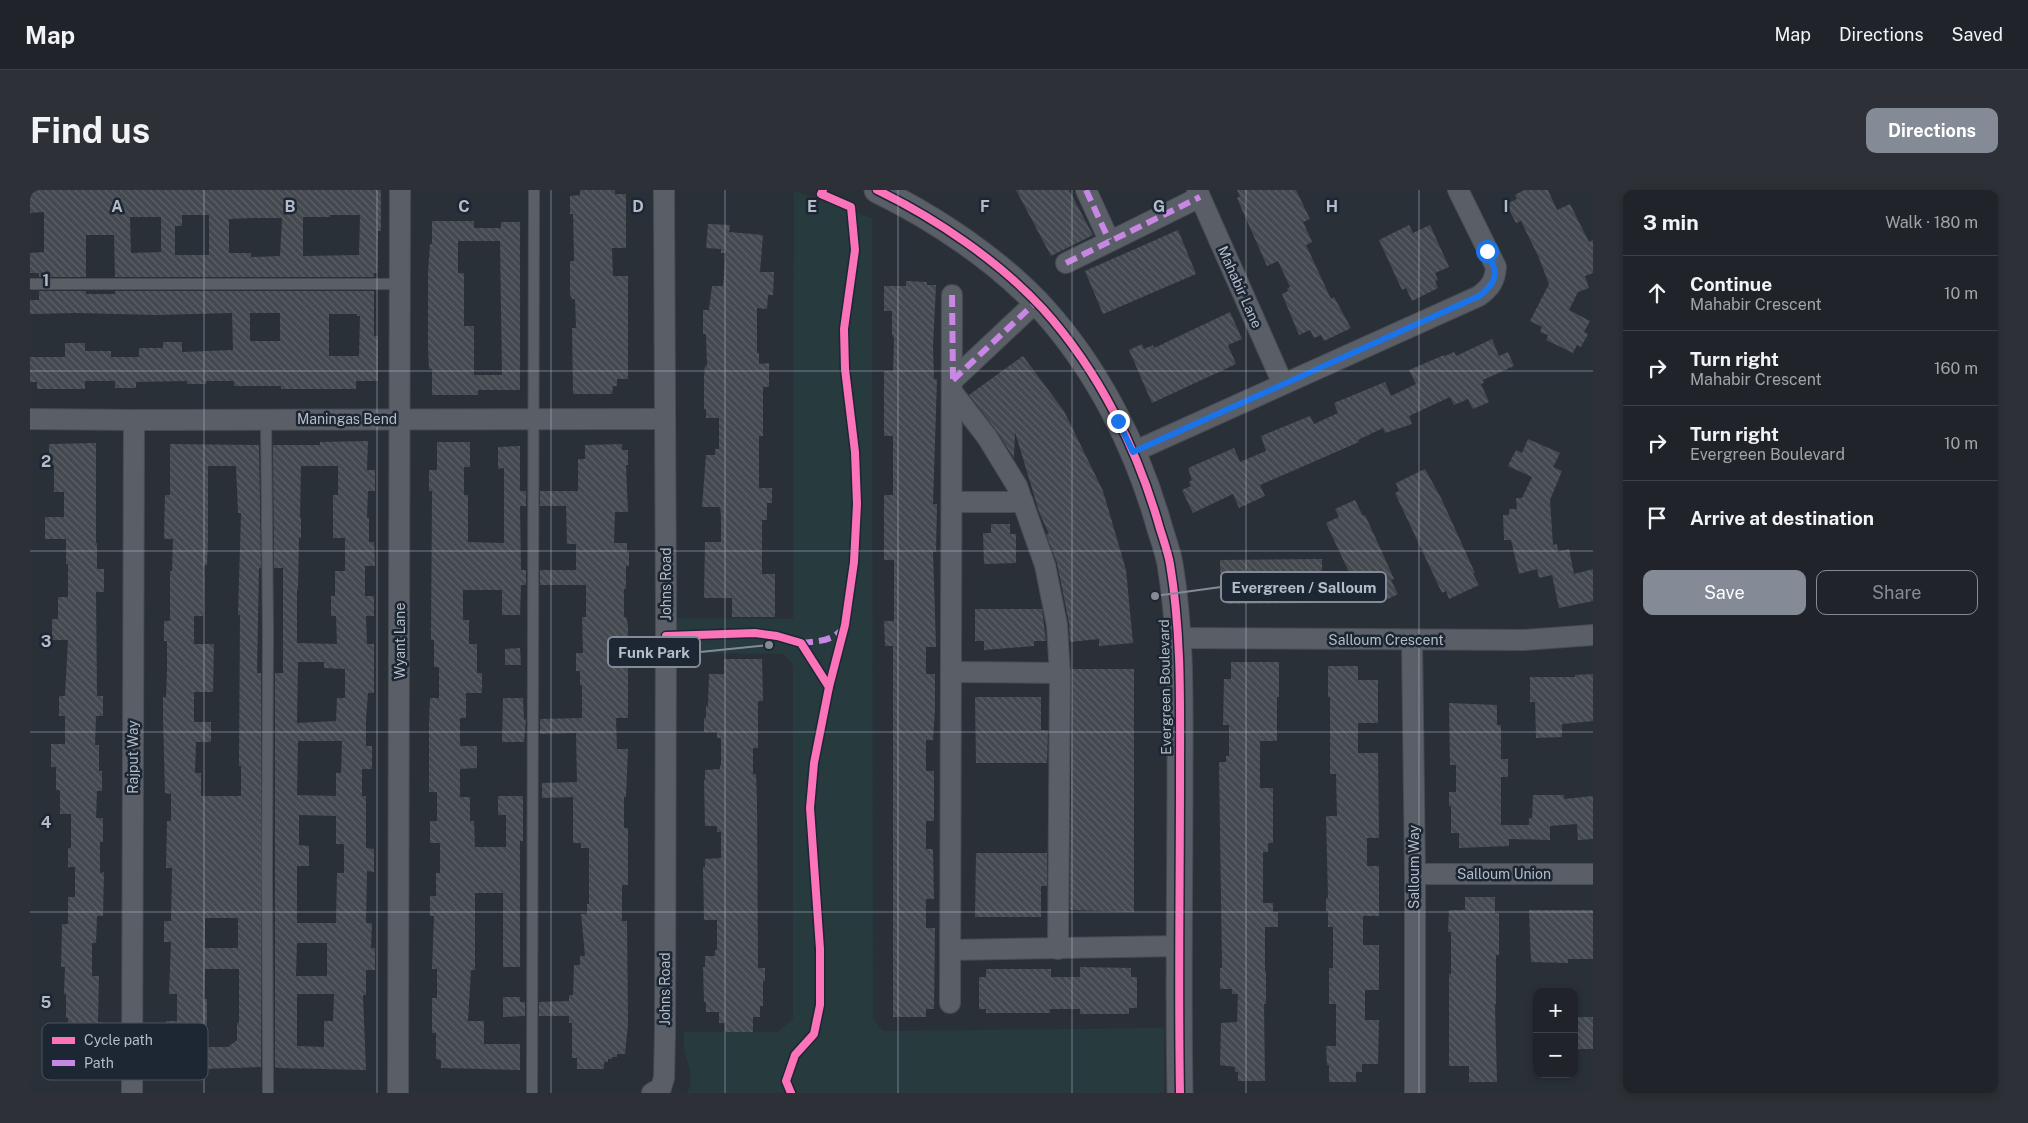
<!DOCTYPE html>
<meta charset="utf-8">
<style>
body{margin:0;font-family:"Public Sans",sans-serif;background:#2d3036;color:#f1f3f6}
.controls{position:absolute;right:15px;bottom:15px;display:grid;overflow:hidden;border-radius:10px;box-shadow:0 2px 8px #0003}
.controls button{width:45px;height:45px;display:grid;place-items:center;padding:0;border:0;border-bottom:1px solid #3d4147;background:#20242a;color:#f1f3f6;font:25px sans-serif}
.stop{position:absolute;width:15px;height:15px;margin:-11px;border:4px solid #1a73e8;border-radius:50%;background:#fff}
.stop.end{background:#1a73e8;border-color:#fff;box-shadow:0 1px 5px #0008}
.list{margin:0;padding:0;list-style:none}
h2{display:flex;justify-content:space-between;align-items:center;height:65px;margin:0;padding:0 20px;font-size:21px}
h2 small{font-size:16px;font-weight:400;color:#a2a4a8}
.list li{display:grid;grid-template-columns:32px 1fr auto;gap:15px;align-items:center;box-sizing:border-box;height:75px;padding:0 20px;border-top:1px solid #3d4147}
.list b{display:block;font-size:19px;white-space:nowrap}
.list p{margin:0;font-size:16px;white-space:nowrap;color:#a2a4a8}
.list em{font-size:16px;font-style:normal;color:#a2a4a8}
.actions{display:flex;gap:10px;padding:15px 20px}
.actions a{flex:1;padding:11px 0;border:1px solid #848b96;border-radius:10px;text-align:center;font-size:18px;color:#848b96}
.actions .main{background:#848b96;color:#fff}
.icon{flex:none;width:28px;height:28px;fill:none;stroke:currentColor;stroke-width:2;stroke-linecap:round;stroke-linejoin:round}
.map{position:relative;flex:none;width:1563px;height:903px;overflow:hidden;border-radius:10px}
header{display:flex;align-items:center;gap:30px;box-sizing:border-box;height:70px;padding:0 25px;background:#20242a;border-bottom:1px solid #3d4147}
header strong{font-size:24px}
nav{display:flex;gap:28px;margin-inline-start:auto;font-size:18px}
.intro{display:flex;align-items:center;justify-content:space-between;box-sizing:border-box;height:120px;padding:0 30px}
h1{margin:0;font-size:35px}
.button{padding:12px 22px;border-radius:10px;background:#848b96;color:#fff;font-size:18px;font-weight:700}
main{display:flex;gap:30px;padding:0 30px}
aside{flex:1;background:#20242a;border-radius:10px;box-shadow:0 2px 8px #0003}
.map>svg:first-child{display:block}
.green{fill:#273a3e}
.building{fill:url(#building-back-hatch);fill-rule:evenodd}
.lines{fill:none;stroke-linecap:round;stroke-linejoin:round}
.service-casing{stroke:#484c53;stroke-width:12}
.minor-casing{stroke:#484c53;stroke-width:22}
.tertiary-casing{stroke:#484c53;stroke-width:27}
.service{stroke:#5a5e66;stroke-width:10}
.minor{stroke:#5a5e66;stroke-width:20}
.tertiary{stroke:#5a5e66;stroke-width:25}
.quiet{stroke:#c787e3;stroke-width:6;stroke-dasharray:12 6;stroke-linecap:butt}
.cycleway-casing{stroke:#1d2633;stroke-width:11}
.cycleway{stroke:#fb73b8;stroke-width:8}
.route{stroke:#1a73e8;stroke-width:6}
.grid{fill:none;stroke:#b4bcc9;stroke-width:1;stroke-opacity:0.55}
.labels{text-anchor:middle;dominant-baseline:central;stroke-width:5;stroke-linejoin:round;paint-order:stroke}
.street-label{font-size:14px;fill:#b4bcc9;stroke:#1d2633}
.key{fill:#1d2633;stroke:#4a5360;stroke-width:1}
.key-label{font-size:14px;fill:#b4bcc9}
.grid-label{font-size:16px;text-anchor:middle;font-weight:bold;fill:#b4bcc9;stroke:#1d2633;stroke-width:5;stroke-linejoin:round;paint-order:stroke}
.leader{fill:none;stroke:#848b96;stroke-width:2}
.callout-dot{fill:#848b96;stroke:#1d2633;stroke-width:2}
.callout{fill:#1d2633;stroke:#848b96;stroke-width:2}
.callout-label{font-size:15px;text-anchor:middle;font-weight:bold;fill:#b4bcc9}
</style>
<header>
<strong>Map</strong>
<nav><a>Map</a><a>Directions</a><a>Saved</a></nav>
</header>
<div class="intro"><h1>Find us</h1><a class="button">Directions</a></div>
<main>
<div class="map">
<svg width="1563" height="903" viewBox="0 0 1563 903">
<defs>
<pattern id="building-back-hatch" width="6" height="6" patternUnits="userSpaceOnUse" patternTransform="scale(1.25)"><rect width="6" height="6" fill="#444950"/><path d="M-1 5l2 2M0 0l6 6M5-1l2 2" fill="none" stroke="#5d6168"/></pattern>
</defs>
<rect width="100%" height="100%" fill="#2a3038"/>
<path class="green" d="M764 1 842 28 843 829 853 841 1134 838V903H657C666 888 657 874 654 859 653 854 654 847 654 842H748L763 829V475L754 464 636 463V428L763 429Z"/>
<g class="building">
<path d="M0 0H351V41H348L347 83H344V87H85L84 45H56V87H9V83H0V63L14 62V22L0 23ZM152 25H179V65H145V36H152ZM300 25H330L329 65 273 66V27H300ZM100 27H131V62L101 63ZM224 28H252L250 66 221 67V63H199V29Z"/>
<polygon points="550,0 585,0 585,4 596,4 596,58 582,58 583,86 598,86 598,189 587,189 587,196 583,196 582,204 543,204 542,138 546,138 545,109 542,109 540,104 540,71 544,71 543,24 540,24 540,6 550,5"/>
<polygon points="986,0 1039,0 1063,45 1021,66"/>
<polygon points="1207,0 1266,0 1280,29 1273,32 1282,52 1276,55 1301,109 1304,107 1321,138 1294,151 1291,145 1284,148 1280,140 1269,145 1252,104 1258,101 1257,99 1260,97 1248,71 1237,76 1207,8 1210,6"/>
<polygon points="1494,0 1518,0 1527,20 1540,14 1559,52 1563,50 1563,83 1555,86 1559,98 1548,102 1539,120 1560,131 1554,142 1558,144 1551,157 1547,155 1543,163 1516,150 1518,145 1510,142 1512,137 1500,131 1519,94 1509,68 1491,31 1486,33 1476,14 1487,9 1485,5"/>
<path d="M402 31H444V38H471V32H490V200H448V205H402V179H399L398 156V83L400 54H402ZM428 51H470L472 185H444V136H434V83H428Z"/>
<polygon points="678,34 700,35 699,42 733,45 730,82 744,82 743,105 738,105 737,119 727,118 727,163 729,163 729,174 739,173 739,197 733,197 733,246 729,246 729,298 742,298 742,313 737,313 737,330 732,330 732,384 745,384 745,427 702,427 702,408 674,408 675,352 691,352 691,325 690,317 672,317 676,265 685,265 685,259 689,259 689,228 676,228 676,219 674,219 674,186 675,176 677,176 676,144 673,144 673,120 679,120 682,96 693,96 696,63 691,63 691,59 676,58"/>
<polygon points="1379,35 1383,43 1400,35 1419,77 1405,83 1408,90 1405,91 1408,98 1382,111 1376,98 1372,100 1349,50"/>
<polygon points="1148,40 1166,84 1073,124 1055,81"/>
<polygon points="876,91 897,92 897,95 906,95 903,157 904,189 907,189 903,314 907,314 906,362 903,362 906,457 896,457 896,484 905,484 905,520 903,550 896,550 896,581 904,581 904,631 896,631 896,659 903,659 904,709 896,709 896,738 905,738 904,819 896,819 896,827 863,827 863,456 855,456 854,431 864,431 864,370 854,370 854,305 863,305 863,246 854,246 854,181 863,181 864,150 863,145 862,145 862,121 854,121 854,96 876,96"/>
<path d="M9 101H56V104H85V101H344V146H348V191H326V199H251V196H204V191H176V194H157V191L106 192V198H85V191H55V199H7V192H0V167H35V153H55V161H81V167H109V158H133V152H152V162L203 160 202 123 127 125 48 123 0 124V110H9ZM220 123H250V151H220ZM299 124H327V126H330L329 166H299Z"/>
<polygon points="1200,122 1212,149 1198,155 1206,174 1122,213 1099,160 1112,154 1114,159 1123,155 1124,158"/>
<polygon points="1462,149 1469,166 1478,162 1484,176 1453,190 1454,193 1451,194 1459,212 1443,219 1438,209 1424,215 1420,207 1379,226 1382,234 1355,243 1353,238 1328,250 1329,252 1230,295 1235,306 1209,318 1203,304 1163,323 1152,300 1161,296 1159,292 1162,290 1158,278 1204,258 1210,272 1236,261 1231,246 1280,226 1284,234 1308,223 1304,213 1355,192 1361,206 1386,194 1379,180 1414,165 1415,166 1424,162 1426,166"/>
<polygon points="993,166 1034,221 1073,301 1096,380 1103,453 1069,456 1069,449 1040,452 1039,433 1027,373 1016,344 1019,344 1009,322 985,242 984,268 966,240 939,205"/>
<polygon points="1498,249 1530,263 1523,277 1532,281 1520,310 1523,355 1527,354 1528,362 1539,359 1544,384 1563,379 1563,411 1529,418 1522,385 1509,388 1507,379 1489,384 1481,350 1474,350 1473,325 1479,325 1479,319 1487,319 1486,308 1492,308 1502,287 1478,276 1486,260 1492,263"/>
<path d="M338 251 337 280H345V301H338L337 328H339V352H344L345 376H335V406H344V426H336L337 454H344V503H338L336 529V556H342V579H332V606H336V658L344 659V682L337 681 336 733H342L341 758H345V780H336V805H333L336 880 249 878 245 877V483H253V378H244L243 255H290V252ZM271 276H308V305H303V348H315V381H305V406H301V426H306L307 454 267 453V400H268L269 348H271V328H270ZM268 472H294V478L315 479V508H307L306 531 267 533ZM268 551H312L311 583H306V606L267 605ZM269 625 306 626V654H314V683H307L306 733H267V676H279V656L269 655ZM267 753H297V786H266ZM267 804H304L303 831H294V857L267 856Z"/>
<polygon points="407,252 440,252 440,277 434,277 434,305 438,305 438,352 474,353 474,278 468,279 468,257 490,256 490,301 496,301 496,316 490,316 491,380 496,380 496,395 491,395 490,425 472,425 472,400 433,400 433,430 439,430 439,454 447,454 447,483 452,483 452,503 436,503 436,528 430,528 430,556 447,556 447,578 430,579 430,607 440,607 440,631 444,631 445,657 476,657 476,625 468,625 468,606 493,606 493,651 490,651 490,777 473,777 473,703 445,703 445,780 441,780 438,831 454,831 454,854 490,854 490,880 411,878 411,870 406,869 406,843 402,843 402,808 407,808 407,779 402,779 404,726 400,726 400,706 406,706 406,683 410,683 410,653 400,653 400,631 407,631 407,602 399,602 399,532 400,508 409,508 409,477 404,477 404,450 401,450 402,301 399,301 399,280 407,280"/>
<polygon points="66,253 66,353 67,353 67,379 74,379 74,402 66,402 67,506 73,506 73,526 66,526 65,555 69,555 69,581 72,581 72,601 67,601 66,628 73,628 73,652 70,652 70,683 74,682 73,726 67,726 66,753 62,753 62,786 69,786 68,832 73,832 73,852 66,852 65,877 22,877 22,856 38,856 38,828 36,828 36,804 34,804 35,777 31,777 32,734 38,734 38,707 45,707 45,677 38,677 38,658 41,658 41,624 30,624 30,600 26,600 26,577 21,577 21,554 35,554 35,526 29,526 29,506 35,506 38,450 22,450 22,429 28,429 28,407 38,407 38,374 36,374 36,349 15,349 15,327 34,327 34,302 24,302 24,275 19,276 19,254"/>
<path d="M140 254 229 255 231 378H229L227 483H231V877L141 880V853H136V831H147V804H139L141 752H134V731H141L142 678H136L137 631H141V604L135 603 133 528V507H136L137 481V451H134V431H140V381H142L143 349H134L135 305H140ZM178 276H206L208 323H211L208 425H210L209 576H211V606H171V583H165L166 552H181V532H164V502H183L184 454H164V426H173L174 375H177L178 349ZM175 728H208V758H175ZM175 779H209V833H207V850L198 857H177V809H174Z"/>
<polygon points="592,254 592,260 598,260 598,275 596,275 598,322 585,322 584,353 597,353 597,362 599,362 599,376 596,376 596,399 594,399 594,427 596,427 598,435 598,528 586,528 587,559 598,559 596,607 594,607 594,638 598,638 598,695 592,695 592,731 597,731 598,834 595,864 587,864 587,867 582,867 582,869 578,869 578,872 574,872 574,879 547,879 547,868 542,868 542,833 539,833 539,826 509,826 509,812 539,811 539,805 543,805 544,775 550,775 550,766 555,766 551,724 557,724 557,714 559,714 559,658 551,658 551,653 543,653 543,607 512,608 512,593 547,592 546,543 510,544 510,529 552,528 552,495 550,495 550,481 546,481 546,463 553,463 552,427 556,427 556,395 510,395 510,380 546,380 546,354 537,354 536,316 510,316 510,301 548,301 548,269 555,269 555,255"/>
<polygon points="1395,279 1411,308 1445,383 1443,384 1449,395 1419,409 1416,401 1412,403 1365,303 1369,301 1366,293"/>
<polygon points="1325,310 1333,326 1335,325 1347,351 1364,389 1361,390 1368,404 1350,413 1346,406 1333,412 1296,333 1309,327 1305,319"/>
<polygon points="961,334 980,334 980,344 986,344 986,373 954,374 953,343 961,343"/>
<polygon points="1292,369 1292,404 1286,404 1286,413 1197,414 1197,403 1191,403 1190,370"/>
<polygon points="945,419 1012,419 1016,451 1004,451 1004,456 954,460 954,451 945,451"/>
<polygon points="490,458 491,475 475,475 475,459"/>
<polygon points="694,469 732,469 733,511 728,511 728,558 723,558 723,584 726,584 727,612 728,778 735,778 735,791 733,791 733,816 730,816 730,827 723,827 723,842 695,842 695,833 689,833 689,822 676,822 676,812 674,812 673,777 675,777 675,766 685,766 685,760 687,760 687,730 674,730 673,677 675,677 675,669 691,668 691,642 687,642 687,636 675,636 674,590 675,590 675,580 690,579 690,575 691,575 691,548 687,548 687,542 674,542 674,528 676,528 676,516 678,516 679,484 694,484"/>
<polygon points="1201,472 1249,472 1249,507 1247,507 1247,551 1230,551 1230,598 1243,598 1243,653 1238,653 1238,662 1233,662 1233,713 1243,713 1243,722 1248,722 1248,737 1235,737 1235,781 1236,781 1236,814 1234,814 1235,891 1208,891 1208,882 1205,882 1205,877 1190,875 1191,833 1207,832 1208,804 1202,804 1202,799 1190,799 1190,778 1192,778 1189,572 1196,572 1196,566 1199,566 1199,535 1193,535 1194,489 1201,489"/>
<polygon points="1298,476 1328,476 1328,490 1348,490 1348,533 1328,533 1328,563 1348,563 1349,648 1337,648 1337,676 1349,676 1349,726 1333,726 1333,755 1349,755 1349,800 1335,800 1335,830 1349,830 1348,874 1332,874 1332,882 1326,882 1326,892 1299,892 1299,875 1297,875 1296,856 1306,856 1306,814 1299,814 1299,778 1303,778 1303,737 1298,737 1298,721 1296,721 1296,708 1298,708 1296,626 1307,626 1306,584 1300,584 1300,507 1298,507"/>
<polygon points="1042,479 1104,479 1104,722 1040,720"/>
<polygon points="1563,484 1563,531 1532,534 1532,547 1506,548 1505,512 1500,512 1500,487 1545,487 1545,485"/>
<polygon points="945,507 1011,507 1011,540 1018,540 1017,573 946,573"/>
<polygon points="473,508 493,508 494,530 496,529 494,552 472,552"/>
<polygon points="1419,513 1467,515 1467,535 1471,535 1471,569 1478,569 1478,587 1471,587 1471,635 1499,635 1499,628 1502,628 1503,605 1534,605 1534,609 1563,606 1563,649 1548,650 1547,634 1520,636 1520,650 1479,649 1479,656 1429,658 1429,643 1421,643 1421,616 1419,616 1419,602 1426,602 1426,575 1420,575"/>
<polygon points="946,663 1017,663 1017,696 1011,696 1011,727 945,727"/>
<polygon points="1435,707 1465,707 1465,723 1469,723 1469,765 1466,765 1466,814 1465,814 1467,892 1439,892 1439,876 1419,876 1419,784 1421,784 1421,742 1418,742 1419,720 1435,720"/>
<polygon points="1499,720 1563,720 1563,769 1538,769 1538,773 1501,772"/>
<polygon points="1050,777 1101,778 1101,787 1107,787 1107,818 1099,818 1099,824 1050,824 1050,819 1020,819 1020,823 956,823 956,819 949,819 949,787 956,787 956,779 1021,779 1021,787 1050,787"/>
<polygon points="473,807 490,807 490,812 495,812 495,826 473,827"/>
<rect x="1544" y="827" width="19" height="32"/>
</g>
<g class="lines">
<g class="service-casing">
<g id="service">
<polyline points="0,94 370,94"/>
<polyline points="236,229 238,440 237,680 238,903"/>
<polyline points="502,903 504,0"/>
</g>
</g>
<g class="minor-casing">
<g id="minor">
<polyline points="1056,0 1079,50"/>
<polyline points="1167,0 1253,194"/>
<polyline points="1036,73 1170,7"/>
<polyline points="923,190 1006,112"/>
<polyline points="923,203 957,247 987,296 1015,375 1027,435 1030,486 1028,759"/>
<polyline points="0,229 104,230 635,229"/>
<path d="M1103 262 1449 106C1460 98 1465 91 1466 77L1428 0"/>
<polyline points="922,312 993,312"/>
<polyline points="1150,448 1493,450 1563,445"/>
<polyline points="1382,450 1385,684 1385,903"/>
<polyline points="921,482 1030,483"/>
<polyline points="1385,684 1563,684"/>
<polyline points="920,760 1150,756"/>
<polyline points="920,813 922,105"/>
<polyline points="102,903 104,230"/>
<polyline points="368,903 370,0"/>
<polyline points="622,903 631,898 634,888 635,842 636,428 634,0"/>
</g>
</g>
<g class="tertiary-casing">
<path id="tertiary" d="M847 0C905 28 969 71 1013 119 1069 181 1108 260 1130 339 1134 351 1138 363 1140 374 1152 446 1150 517 1150 589 1150 694 1148 798 1150 903"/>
</g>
<use href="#service" class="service"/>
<use href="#minor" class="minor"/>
<use href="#tertiary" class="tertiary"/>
<g class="quiet">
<polyline points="1056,0 1079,50"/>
<polyline points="1036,73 1170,7"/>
<polyline points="922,105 923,190"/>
<polyline points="923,190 1006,112"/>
<path d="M771 453C786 451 802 452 812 439"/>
</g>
<g class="cycleway-casing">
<g id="cycleway">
<polyline points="793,0 791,4 821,17 825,60 814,139 815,179 825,262 827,314 824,372 815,435 799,497"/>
<path d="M847 0C905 28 969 71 1013 119 1069 181 1108 260 1130 339 1134 351 1138 363 1140 374 1152 446 1150 517 1150 589 1150 694 1148 798 1150 903"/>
<polyline points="636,446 725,443 747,446 771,453 799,497 784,573 780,618 790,759 790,815 784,844 765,865 756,891 761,903"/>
</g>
</g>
<use href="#cycleway" class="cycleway"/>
</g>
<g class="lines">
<path class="route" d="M1088 231 1103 262 1449 106C1469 91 1468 82 1457 61"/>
</g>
<path class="grid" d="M174 0V903M347 0V903M521 0V903M695 0V903M868 0V903M1042 0V903M1216 0V903M1389 0V903M0 181H1563M0 361H1563M0 542H1563M0 722H1563"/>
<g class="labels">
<g class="street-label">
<text transform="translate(1210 97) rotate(66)">Mahabir Lane</text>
<text x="317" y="229">Maningas Bend</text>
<text transform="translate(636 394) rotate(-90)">Johns Road</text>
<text x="1356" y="450">Salloum Crescent</text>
<text transform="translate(370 451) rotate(-90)">Wyant Lane</text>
<text transform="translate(1135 497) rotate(-91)">Evergreen Boulevard</text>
<text transform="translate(103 567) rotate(-90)">Rajput Way</text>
<text transform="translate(1384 677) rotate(-90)">Salloum Way</text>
<text x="1474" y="684">Salloum Union</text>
<text transform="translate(635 799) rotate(-90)">Johns Road</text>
</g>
</g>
<rect x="12" y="833" width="166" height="57" rx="8" class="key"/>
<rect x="22" y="847" width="23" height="7" fill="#fb73b8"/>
<rect x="22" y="870" width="23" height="6" fill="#c787e3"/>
<g class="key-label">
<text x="54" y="855">Cycle path</text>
<text x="54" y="878">Path</text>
</g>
<g class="grid-label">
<text x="87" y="22">A</text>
<text x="260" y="22">B</text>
<text x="434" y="22">C</text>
<text x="608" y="22">D</text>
<text x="782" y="22">E</text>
<text x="955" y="22">F</text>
<text x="1129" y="22">G</text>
<text x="1302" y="22">H</text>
<text x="1476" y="22">I</text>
<text x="16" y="96">1</text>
<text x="16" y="277">2</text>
<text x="16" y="457">3</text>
<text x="16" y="638">4</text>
<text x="16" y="818">5</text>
</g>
<path class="leader" d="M1125 406L1191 397M739 455L670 462"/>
<g class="callout-dot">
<circle cx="1125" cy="406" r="5"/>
<circle cx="739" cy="455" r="5"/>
</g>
<g class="callout">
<rect x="1191" y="382" width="165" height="30" rx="5"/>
<rect x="578" y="447" width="92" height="30" rx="5"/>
</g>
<g class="callout-label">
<text x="1274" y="403">Evergreen / Salloum</text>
<text x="624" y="468">Funk Park</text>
</g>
</svg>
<div class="controls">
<button>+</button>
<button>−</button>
</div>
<div class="stop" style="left:1457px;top:61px"></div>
<div class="stop end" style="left:1088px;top:231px"></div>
</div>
<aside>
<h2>3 min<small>Walk · 180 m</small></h2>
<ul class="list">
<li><svg class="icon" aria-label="ahead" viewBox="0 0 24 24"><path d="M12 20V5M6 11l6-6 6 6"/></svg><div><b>Continue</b><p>Mahabir Crescent</p></div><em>10 m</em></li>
<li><svg class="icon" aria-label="right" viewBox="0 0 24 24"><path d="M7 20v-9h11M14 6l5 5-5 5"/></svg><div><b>Turn right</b><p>Mahabir Crescent</p></div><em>160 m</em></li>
<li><svg class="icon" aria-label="right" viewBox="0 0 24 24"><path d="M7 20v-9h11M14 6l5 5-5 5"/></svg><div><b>Turn right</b><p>Evergreen Boulevard</p></div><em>10 m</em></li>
<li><svg class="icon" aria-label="arrive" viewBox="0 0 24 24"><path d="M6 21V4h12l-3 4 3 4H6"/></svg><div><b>Arrive at destination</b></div></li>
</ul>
<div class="actions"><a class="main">Save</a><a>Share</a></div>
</aside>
</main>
